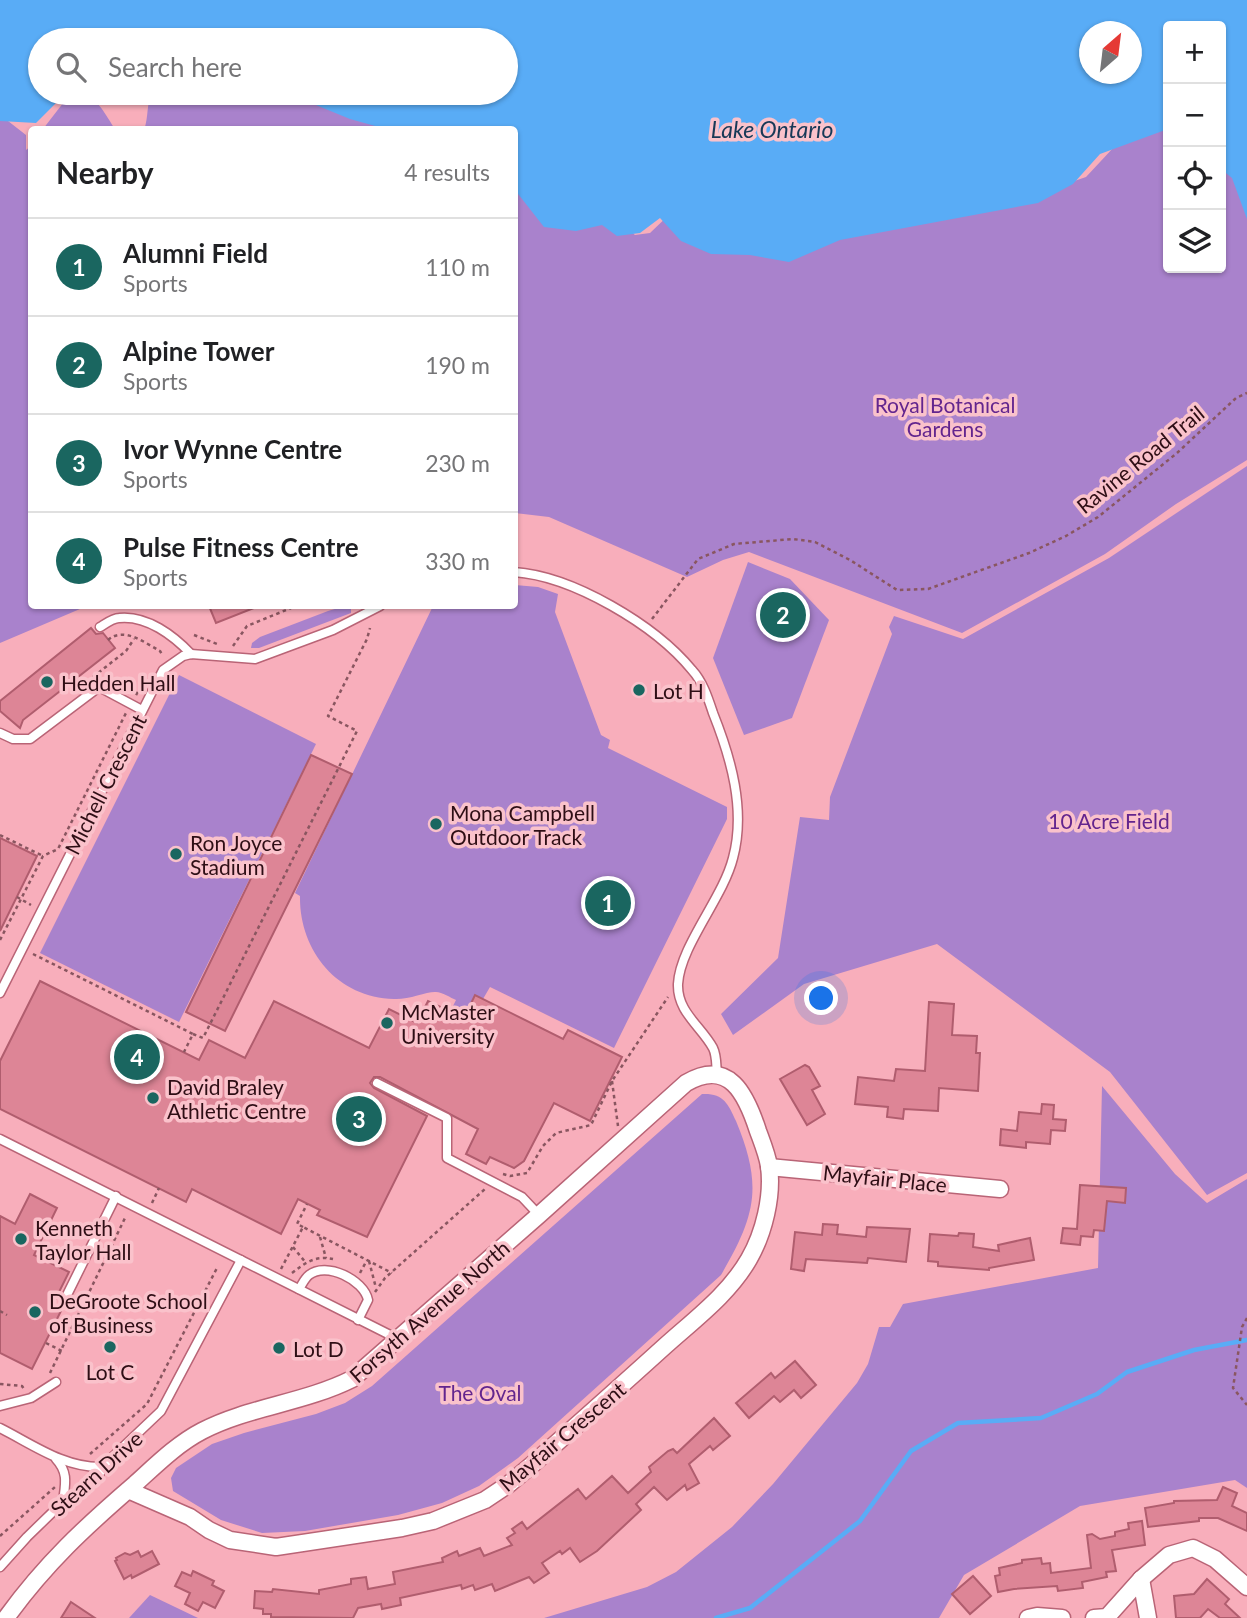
<!DOCTYPE html>
<meta charset="utf-8">
<style>
body{margin:0;font-family:Lato,sans-serif;background:#f6f6f6;color:#202124}
.controls{position:absolute;right:21px;top:21px;display:grid;overflow:hidden;border-radius:7px;box-shadow:0 2px 5px #0004}
.controls button{width:63px;height:63px;display:grid;place-items:center;padding:0;border:0;border-bottom:2px solid #e0e0e0;background:#fff;color:#202124;font:35px sans-serif}
.compass{position:absolute;left:1079px;top:21px;width:63px;height:63px;border-radius:50%;background:#fff;box-shadow:0 2px 5px #0004;rotate:28deg}
.you{position:absolute;left:822px;top:999px;width:24px;height:24px;margin:-18px;border:5px solid #fff;border-radius:50%;background:#1a73e8;box-shadow:0 0 0 10px #1a73e833}
.badge{display:grid;place-items:center;width:46px;height:46px;border-radius:50%;background:#1a6660;color:#fff;font-size:23px;font-weight:700}
.pin{position:absolute;translate:-50% -50%;border:4px solid #fff;box-shadow:0 2px 7px #0006}
.list{margin:0;padding:0;list-style:none}
h2{display:flex;justify-content:space-between;align-items:center;height:91px;margin:0;padding:0 28px;font-size:30px}
h2 small{font-size:23px;font-weight:400;color:#757577}
.list li{display:grid;grid-template-columns:46px 1fr auto;gap:21px;align-items:center;box-sizing:border-box;height:98px;padding:0 28px;border-top:2px solid #e0e0e0}
.list b{display:block;font-size:26px;white-space:nowrap}
.list p{margin:0;font-size:23px;white-space:nowrap;color:#757577}
.list em{font-size:23px;font-style:normal;color:#757577}
.icon{flex:none;width:38px;height:38px;fill:none;stroke:currentColor;stroke-width:2;stroke-linecap:round;stroke-linejoin:round}
.map{position:relative;flex:none;width:1247px;height:1618px;overflow:hidden}
.search{position:absolute;background:#fff;box-shadow:0 2px 5px #0004;left:28px;top:28px;width:490px;height:77px;display:flex;align-items:center;gap:18px;box-sizing:border-box;padding:0 24px;border-radius:38px;color:#757577;font-size:26px}
.panel{position:absolute;background:#fff;box-shadow:0 2px 5px #0004;left:28px;top:126px;width:490px;height:483px;border-radius:7px}
.map>svg:first-child{display:block}
.green{fill:#a982cc}
.water{fill:#59acf6;fill-rule:evenodd}
.lines{fill:none;stroke-linecap:round;stroke-linejoin:round}
.stream{stroke:#59acf6;stroke-width:4.5}
.building{fill:#dd8596;stroke:#b05d6e;stroke-width:2}
.service-casing{stroke:#b96476;stroke-width:11}
.minor-casing{stroke:#b96476;stroke-width:19}
.path{stroke:#895660;stroke-width:2.5;stroke-dasharray:3.5 3.5;stroke-linecap:butt}
.service{stroke:#fff;stroke-width:8}
.minor{stroke:#fff;stroke-width:16}
.poi-dot{fill:#1a6660;stroke:#fac2cb;stroke-width:2.5}
.labels{text-anchor:middle;dominant-baseline:central;stroke-width:7;stroke-linejoin:round;paint-order:stroke}
.park-label{font-size:21px;fill:#63258e;stroke:#fac2cb}
.street-label{font-size:21px;fill:#2e0e15;stroke:#fac2cb}
.poi-label{font-size:21px;fill:#2e0e15;stroke:#fac2cb;text-anchor:start}
.water-label{font-size:23px;font-style:italic;fill:#173957;stroke:#fac2cb}
</style>
<div class="map">
<svg width="1247" height="1618" viewBox="0 0 1247 1618">
<rect width="100%" height="100%" fill="#f8aebb"/>
<g class="green">
<path d="M78 93C96 93 106 116 115 129H43L67 98Z"/>
<path d="M152 93H336L429 130H144C149 116 146 105 152 93Z"/>
<polygon points="0,121 8,121 26,135 26,150 31,146 32,606 87,606 0,643"/>
<polygon points="1168,128 1168,268 1221,268 1221,150 1247,172 1247,460 1176,504 1105,554 962,633 749,552 723,560 687,577 549,517 515,513 515,169 615,218 635,235 650,233 673,211 1051,189 1086,177 1114,147"/>
<polygon points="1247,466 1247,1173 1207,1195 1110,1072 937,944 804,984 733,1035 721,1014 778,958 800,817 829,820 830,797 892,634 889,627 894,616 963,639 1109,558"/>
<polygon points="748,562 790,579 829,620 792,718 744,735 713,658"/>
<path d="M515 585 538 587 558 594 555 612 601 735 610 740 608 748 727 807V819L614 1048 490 987 483 999 475 996 459 1027 446 1020 456 1000C451 998 442 992 436 992 428 991 408 1000 394 999 337 998 299 950 300 896L295 893 433 606H514Z"/>
<polygon points="345,606 351,609 351,613 259,648 251,648 252,643 260,637 328,611"/>
<polygon points="179,675 316,744 179,1022 40,953"/>
<polygon points="1102,1086 1175,1174 1207,1203 1247,1179 1247,1488 1235,1480 1080,1506 964,1575 939,1618 544,1618 647,1587 676,1572 732,1527 773,1484 857,1383 868,1364 879,1327 890,1327 903,1304 1098,1268"/>
<path d="M702 1094C723 1093 728 1103 736 1121 763 1186 756 1215 721 1275L518 1458 479 1486 442 1503 398 1515 305 1531 262 1533 221 1520 173 1491 171 1478 176 1468 212 1444 244 1433 316 1414 345 1403 372 1386Z"/>
<polygon points="150,1595 198,1618 129,1618"/>
</g>
<path class="water" d="M0 0H1247V219L1232 178 1221 169V26H1168V129L1100 154 1073 184 1038 203 840 240 789 262 750 255 711 254 681 241 660 218 640 233 617 236 602 225 576 231 544 227 515 190 514 130 386 129 350 119 311 103H272L267 93H506V40H234L232 37 172 31 147 40H40V93H66L36 123 0 121ZM1090 32H1132V74H1090Z"/>
<g class="lines">
<polyline class="stream" points="716,1618 750,1608 860,1521 911,1451 958,1423 1041,1418 1097,1394 1127,1372 1194,1350 1247,1340"/>
</g>
<g class="building">
<polygon points="209,606 259,606 216,623"/>
<polygon points="91,628 96,634 103,633 115,648 23,720 20,728 0,711 0,701"/>
<polygon points="311,755 352,774 225,1031 186,1012"/>
<polygon points="0,838 37,856 0,931"/>
<polygon points="40,981 199,1060 209,1040 245,1058 274,1001 369,1048 389,1009 417,1023 428,1001 464,1018 475,995 563,1039 568,1030 622,1057 590,1121 554,1103 524,1161 514,1168 490,1157 486,1164 466,1154 478,1129 380,1077 374,1077 370,1083 374,1088 427,1116 367,1237 317,1215 320,1210 298,1199 281,1234 192,1189 186,1202 0,1109 0,1061"/>
<polygon points="929,1002 954,1004 952,1035 977,1036 976,1053 980,1053 978,1091 939,1088 938,1111 904,1109 903,1119 887,1117 888,1107 855,1104 858,1077 894,1081 896,1069 925,1071"/>
<polygon points="805,1065 809,1067 820,1086 812,1090 825,1114 807,1125 780,1079"/>
<polygon points="1042,1104 1054,1105 1053,1119 1066,1120 1065,1131 1051,1130 1050,1144 1026,1142 1026,1148 1000,1145 1001,1129 1017,1131 1019,1112 1041,1114"/>
<polygon points="1080,1185 1126,1188 1125,1203 1107,1201 1104,1231 1094,1230 1093,1237 1081,1236 1080,1245 1061,1243 1063,1228 1077,1229"/>
<polygon points="30,1194 57,1208 34,1255 69,1272 53,1304 62,1309 32,1369 0,1353 0,1216 15,1224"/>
<polygon points="823,1224 838,1225 837,1234 866,1237 867,1227 910,1229 906,1262 868,1258 867,1263 806,1259 804,1271 791,1269 795,1232 822,1235"/>
<polygon points="959,1233 974,1234 973,1247 999,1251 998,1245 1030,1238 1034,1260 989,1268 989,1270 938,1266 938,1262 928,1261 930,1234 958,1236"/>
<polygon points="795,1361 816,1385 801,1398 794,1390 780,1402 774,1396 749,1418 736,1403 771,1373 775,1378"/>
<polygon points="714,1418 730,1436 713,1450 710,1446 689,1464 699,1483 687,1490 685,1485 667,1500 654,1487 636,1504 641,1510 597,1551 580,1562 570,1548 562,1554 560,1551 542,1563 549,1573 534,1583 529,1577 495,1591 492,1584 475,1590 473,1585 462,1589 461,1585 400,1598 401,1605 382,1609 381,1604 358,1608 353,1618 271,1617 271,1614 263,1614 263,1609 254,1608 255,1591 272,1592 273,1589 319,1594 319,1590 351,1584 351,1579 366,1577 368,1589 395,1584 393,1572 443,1562 442,1558 457,1551 459,1556 480,1548 484,1556 512,1545 507,1538 515,1533 512,1529 522,1522 527,1529 578,1489 586,1499 612,1476 628,1493 651,1472 649,1467 668,1451 673,1449 677,1453"/>
<polygon points="1223,1487 1237,1493 1232,1506 1247,1513 1247,1531 1218,1518 1199,1518 1199,1521 1148,1527 1145,1508 1174,1503 1174,1501 1217,1500"/>
<polygon points="1142,1521 1145,1545 1112,1550 1116,1571 1106,1572 1107,1577 1082,1582 1083,1588 1058,1591 1057,1586 1014,1589 998,1592 995,1576 1000,1575 999,1568 1022,1563 1022,1560 1041,1558 1042,1564 1050,1563 1051,1573 1091,1568 1087,1535 1092,1534 1100,1539 1115,1536 1115,1532 1129,1529 1128,1523"/>
<polygon points="138,1551 141,1557 152,1551 159,1564 132,1578 131,1575 124,1579 115,1561 117,1560 116,1558 125,1553 130,1555"/>
<polygon points="193,1571 214,1581 212,1585 224,1591 215,1608 203,1602 198,1611 185,1604 190,1593 175,1586 182,1572 191,1576"/>
<polygon points="973,1576 991,1596 970,1614 952,1594"/>
<polygon points="1207,1579 1229,1599 1225,1604 1240,1618 1220,1618 1208,1609 1200,1618 1176,1618 1174,1596 1194,1594"/>
<polygon points="71,1602 95,1618 61,1618"/>
</g>
<g class="lines">
<g class="service-casing">
<g id="service">
<path d="M514 572C573 576 655 625 692 670 703 682 708 698 713 713 731 758 746 810 733 858 723 898 680 946 678 984 677 1012 701 1026 713 1048 717 1056 716 1066 717 1074"/>
<path d="M100 627C105 624 113 618 119 618 147 615 174 636 191 654"/>
<polyline points="0,733 13,739 30,739 99,687 142,710"/>
<polyline points="0,993 163,670 183,656 191,654 255,659 333,630 380,606"/>
<polyline points="377,1083 447,1118 447,1158 522,1197 539,1215"/>
<polyline points="0,1139 398,1339"/>
<path d="M299 1289C302 1285 304 1279 309 1275 326 1261 364 1280 368 1300L358 1320"/>
<polyline points="65,1299 116,1196"/>
<polyline points="0,1406 31,1398 56,1382"/>
<path d="M0 1428C32 1444 64 1468 102 1467"/>
<path d="M56 1459C69 1473 65 1485 63 1502"/>
<polyline points="0,1567 27,1537 63,1502 72,1500 99,1476 102,1467 161,1411 241,1260"/>
</g>
</g>
<g class="minor-casing">
<g id="minor">
<polyline points="769,1167 1000,1189"/>
<polyline points="1141,1579 1148,1618"/>
<path d="M6 1618C45 1564 85 1527 135 1484 156 1465 177 1444 202 1431 248 1407 304 1403 352 1379L539 1215 686 1083C729 1058 746 1094 758 1131 762 1142 767 1154 769 1166 773 1196 764 1233 749 1259 729 1294 695 1319 665 1346 622 1385 578 1424 534 1463L509 1484 485 1500 433 1521 402 1528 276 1547 230 1540 209 1530 190 1517 128 1490"/>
<polyline points="1028,1618 1037,1616 1062,1618"/>
<polyline points="1094,1618 1107,1617 1141,1579 1169,1555 1193,1548 1215,1559 1247,1587"/>
</g>
</g>
<g class="path">
<polyline points="652,619 698,559 734,544 793,539 815,542 850,560 897,590 928,589 1029,553 1066,536 1098,517 1177,453 1236,398 1247,393"/>
<polyline points="194,635 217,644"/>
<path d="M108 640C124 626 145 643 160 651L163 656"/>
<polyline points="233,646 247,626 296,606"/>
<polyline points="93,677 126,651 134,639"/>
<polyline points="136,695 143,683"/>
<polyline points="0,835 43,856"/>
<polyline points="17,897 31,905"/>
<polyline points="0,940 43,856 58,849 126,713"/>
<polyline points="33,954 193,1034 184,1052"/>
<polyline points="193,1034 203,1038 357,731 328,716 367,639 370,628"/>
<polyline points="612,1081 618,1126"/>
<polyline points="503,1174 510,1176 527,1173 543,1146 556,1133 591,1125 612,1081 668,997"/>
<polyline points="152,1203 159,1188"/>
<polyline points="303,1227 297,1224 307,1204"/>
<polyline points="320,1237 326,1258"/>
<polyline points="293,1247 306,1263"/>
<polyline points="369,1261 376,1288"/>
<polyline points="281,1269 303,1227 392,1273"/>
<path d="M292 1273C305 1263 315 1255 333 1259"/>
<polyline points="360,1273 367,1260"/>
<polyline points="375,1292 385,1278 485,1189"/>
<polyline points="0,1311 7,1315"/>
<polyline points="1247,1318 1242,1327 1233,1388 1247,1405"/>
<polyline points="46,1343 62,1351"/>
<polyline points="50,1373 125,1218"/>
<polyline points="0,1384 22,1386 24,1389"/>
<polyline points="90,1454 147,1404 218,1266"/>
<polyline points="0,1536 55,1487"/>
</g>
<use href="#service" class="service"/>
<use href="#minor" class="minor"/>
</g>
<g class="poi-dot">
<circle cx="47" cy="682" r="7"/>
<circle cx="639" cy="690" r="7"/>
<circle cx="436" cy="824" r="7"/>
<circle cx="176" cy="854" r="7"/>
<circle cx="387" cy="1023" r="7"/>
<circle cx="153" cy="1098" r="7"/>
<circle cx="21" cy="1239" r="7"/>
<circle cx="35" cy="1312" r="7"/>
<circle cx="110" cy="1347" r="7"/>
<circle cx="279" cy="1348" r="7"/>
</g>
<g class="labels">
<g class="park-label">
<text x="945" y="404">Royal Botanical<tspan x="945" dy="24">Gardens</tspan></text>
<text x="1109" y="820">10 Acre Field</text>
<text x="480" y="1392">The Oval</text>
</g>
<g class="street-label">
<text transform="translate(1140 459) rotate(-39)">Ravine Road Trail</text>
<text transform="translate(105 784) rotate(-63)">Michell Crescent</text>
<text transform="translate(885 1178) rotate(6)">Mayfair Place</text>
<text transform="translate(429 1311) rotate(-41)">Forsyth Avenue North</text>
<text transform="translate(562 1436) rotate(-40)">Mayfair Crescent</text>
<text transform="translate(96 1473) rotate(-42)">Stearn Drive</text>
</g>
<g class="poi-label">
<text x="61" y="682">Hedden Hall</text>
<text x="653" y="690">Lot H</text>
<text x="450" y="812">Mona Campbell<tspan x="450" dy="24">Outdoor Track</tspan></text>
<text x="190" y="842">Ron Joyce<tspan x="190" dy="24">Stadium</tspan></text>
<text x="401" y="1011">McMaster<tspan x="401" dy="24">University</tspan></text>
<text x="167" y="1086">David Braley<tspan x="167" dy="24">Athletic Centre</tspan></text>
<text x="35" y="1227">Kenneth<tspan x="35" dy="24">Taylor Hall</tspan></text>
<text x="49" y="1300">DeGroote School<tspan x="49" dy="24">of Business</tspan></text>
<text x="293" y="1348">Lot D</text>
<text x="110" y="1371" text-anchor="middle">Lot C</text>
</g>
<g class="water-label">
<text x="772" y="129">Lake Ontario</text>
</g>
</g>
</svg>
<div class="controls">
<button>+</button>
<button>−</button>
<button><svg class="icon" aria-label="locate" viewBox="0 0 24 24"><circle cx="12" cy="12" r="6"/><path d="M12 2v4M12 18v4M2 12h4M18 12h4"/></svg></button>
<button><svg class="icon" aria-label="layers" viewBox="0 0 24 24"><path d="M12 4l9 5-9 5-9-5zM3 14l9 5 9-5"/></svg></button>
</div>
<svg class="compass" viewBox="-18 -18 36 36"><path d="M0-13l5 13h-10z" fill="#e53935"/><path d="M0 13l5-13h-10z" fill="#757577"/></svg>
<div class="you"></div>
<div class="pin badge" style="left:608px;top:903px">1</div>
<div class="pin badge" style="left:783px;top:615px">2</div>
<div class="pin badge" style="left:359px;top:1119px">3</div>
<div class="pin badge" style="left:137px;top:1057px">4</div>
<div class="search"><svg class="icon" aria-label="search" viewBox="0 0 24 24"><circle cx="10" cy="10" r="6"/><path d="M15 15l6 6"/></svg>Search here</div>
<section class="panel">
<h2>Nearby<small>4 results</small></h2>
<ul class="list">
<li><span class="badge">1</span><div><b>Alumni Field</b><p>Sports</p></div><em>110 m</em></li>
<li><span class="badge">2</span><div><b>Alpine Tower</b><p>Sports</p></div><em>190 m</em></li>
<li><span class="badge">3</span><div><b>Ivor Wynne Centre</b><p>Sports</p></div><em>230 m</em></li>
<li><span class="badge">4</span><div><b>Pulse Fitness Centre</b><p>Sports</p></div><em>330 m</em></li>
</ul>
</section>
</div>
